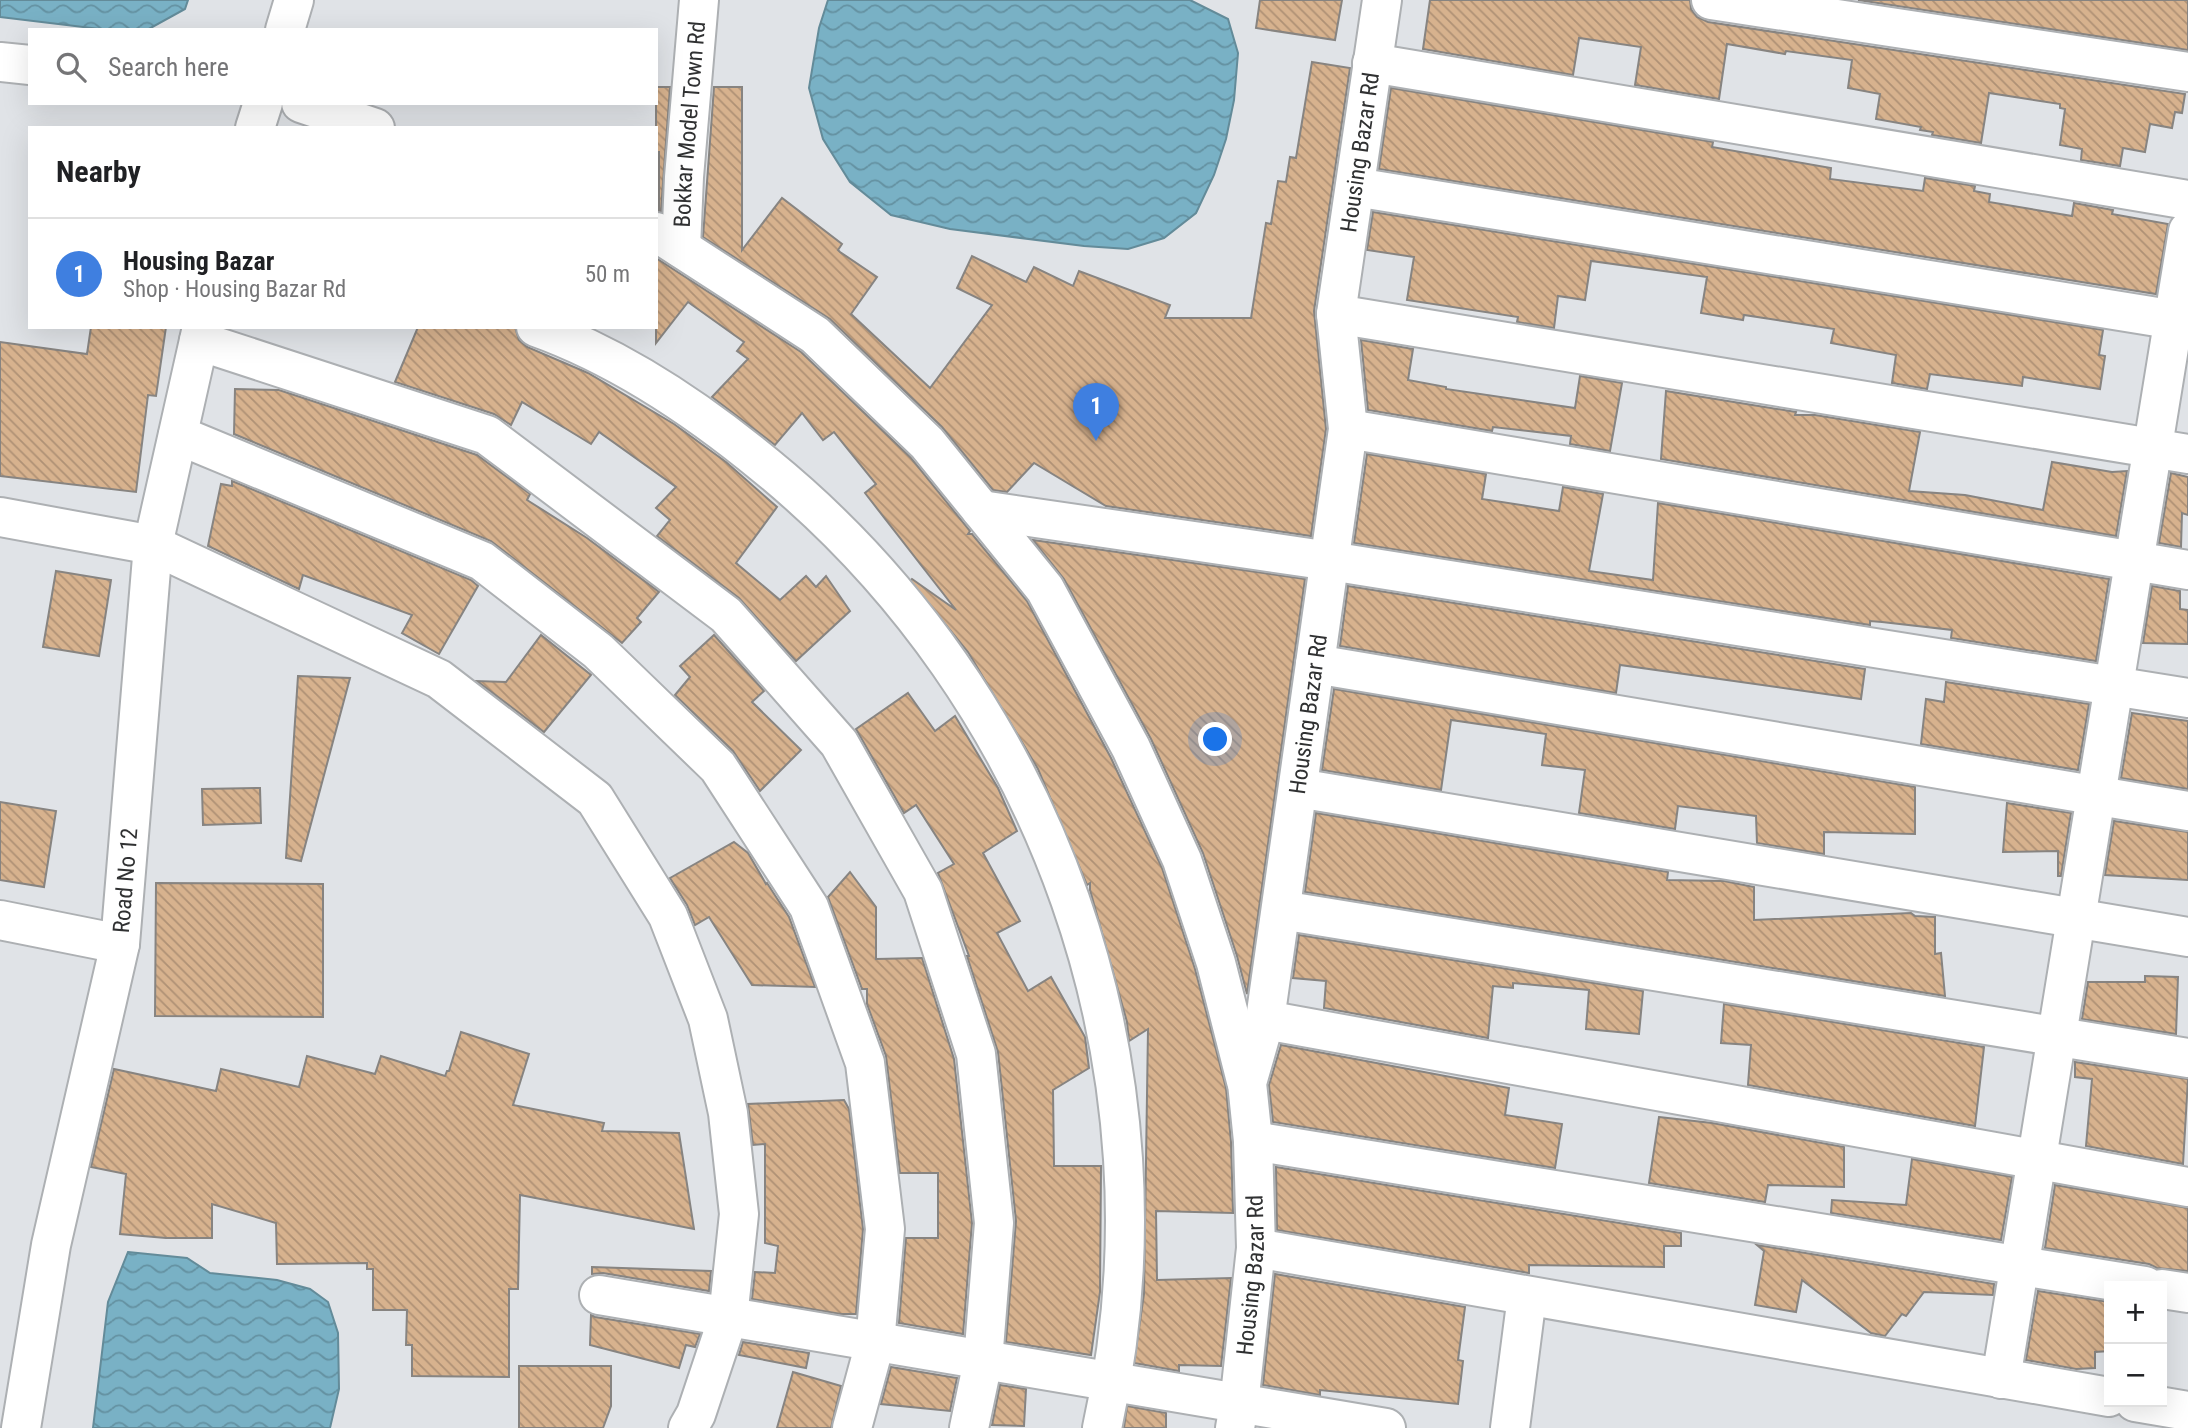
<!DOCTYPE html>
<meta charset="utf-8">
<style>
body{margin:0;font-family:"Roboto Condensed",sans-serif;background:#f6f6f6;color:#202124}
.controls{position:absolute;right:21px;bottom:21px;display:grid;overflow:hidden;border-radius:0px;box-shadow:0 7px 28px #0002}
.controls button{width:63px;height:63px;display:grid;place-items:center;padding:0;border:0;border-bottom:2px solid #e0e0e0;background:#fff;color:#202124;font:35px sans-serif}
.you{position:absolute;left:1216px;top:740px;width:24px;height:24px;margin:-18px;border:5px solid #fff;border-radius:50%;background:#1a73e8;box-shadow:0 0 0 10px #1a73e833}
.badge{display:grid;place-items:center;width:46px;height:46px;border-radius:50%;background:#3358c8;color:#fff;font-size:23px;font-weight:700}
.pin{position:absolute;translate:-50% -58px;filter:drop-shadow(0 2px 4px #0008)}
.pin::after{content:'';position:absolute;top:37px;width:24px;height:21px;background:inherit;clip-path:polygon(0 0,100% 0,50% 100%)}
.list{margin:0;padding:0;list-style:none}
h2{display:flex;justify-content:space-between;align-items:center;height:91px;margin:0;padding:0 28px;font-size:30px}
h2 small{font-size:23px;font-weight:400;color:#757577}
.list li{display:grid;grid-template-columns:46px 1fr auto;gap:21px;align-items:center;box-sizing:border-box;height:112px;padding:0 28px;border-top:2px solid #e0e0e0}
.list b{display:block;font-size:26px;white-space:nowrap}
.list p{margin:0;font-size:23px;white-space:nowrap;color:#757577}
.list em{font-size:23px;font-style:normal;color:#757577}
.icon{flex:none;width:38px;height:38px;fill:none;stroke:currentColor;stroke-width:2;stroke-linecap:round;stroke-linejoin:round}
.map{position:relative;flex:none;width:2188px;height:1428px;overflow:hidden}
.search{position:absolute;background:#fff;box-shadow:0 7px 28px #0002;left:28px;top:28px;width:630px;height:77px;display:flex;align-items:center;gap:18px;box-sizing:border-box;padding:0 24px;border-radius:0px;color:#757577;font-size:26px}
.panel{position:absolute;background:#fff;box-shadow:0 7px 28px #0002;left:28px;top:126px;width:630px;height:203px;border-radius:0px}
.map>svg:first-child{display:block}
.water{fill:url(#water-waves);stroke:#638b99;stroke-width:2}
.building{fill:url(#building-back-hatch);stroke:#878481;stroke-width:2}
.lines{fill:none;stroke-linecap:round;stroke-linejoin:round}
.minor-casing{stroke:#adb0b3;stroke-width:42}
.minor{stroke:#fff;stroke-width:38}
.labels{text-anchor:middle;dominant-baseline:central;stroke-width:5;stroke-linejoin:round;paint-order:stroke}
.street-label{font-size:23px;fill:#303132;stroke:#fff}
</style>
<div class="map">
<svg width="2188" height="1428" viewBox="0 0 2188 1428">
<defs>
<pattern id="water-waves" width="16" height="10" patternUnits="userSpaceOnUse" patternTransform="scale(1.75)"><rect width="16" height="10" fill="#79b1c5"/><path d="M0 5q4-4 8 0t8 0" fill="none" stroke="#6491a1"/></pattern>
<pattern id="building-back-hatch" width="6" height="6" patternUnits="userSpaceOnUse" patternTransform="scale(1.75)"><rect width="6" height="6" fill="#d7b28e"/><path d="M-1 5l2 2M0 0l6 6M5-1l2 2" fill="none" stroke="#af9175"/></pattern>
</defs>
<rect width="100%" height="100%" fill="#e0e3e7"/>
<g class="water">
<polygon points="0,0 188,0 185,9 147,30 108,30 0,17"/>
<polygon points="828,0 1190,0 1228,19 1238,53 1234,100 1226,139 1214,175 1196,213 1164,238 1128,249 1084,246 950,229 891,215 850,182 823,139 809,88 819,28"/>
<polygon points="128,1252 187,1258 210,1273 277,1280 310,1289 328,1302 338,1333 339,1389 330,1428 93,1428 108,1302"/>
</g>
<g class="building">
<polygon points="1260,0 1342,0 1335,40 1256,28"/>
<polygon points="1430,0 1690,0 1691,9 1697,17 1708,22 2185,94 2182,113 2175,112 2172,128 2150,124 2145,152 2123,148 2120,166 2081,160 2082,149 2060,145 2065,109 2060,108 2060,104 1989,93 1981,143 1932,135 1933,132 1920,130 1921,127 1876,119 1880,94 1848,88 1852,60 1786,51 1785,54 1727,44 1719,99 1635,85 1641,47 1579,38 1573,75 1423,49"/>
<polygon points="1858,0 2188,0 2188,50"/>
<polygon points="1312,62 1350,68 1314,311 1326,429 1311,536 1106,506 1034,463 1007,492 993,490 942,427 830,319 703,237 714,87 742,87 742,250 782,198 842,244 838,250 840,252 877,277 851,314 930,388 992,305 957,288 972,256 1026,282 1034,267 1073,286 1079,271 1170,305 1165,318 1251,318 1266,223 1271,224 1278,181 1286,182 1290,157 1296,158"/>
<polygon points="656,87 670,87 661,211 659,211 659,152 656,152"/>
<polygon points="1391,88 1713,142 1712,147 1831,168 1830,179 1923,191 1925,178 1975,186 1974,191 1990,194 1989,202 2072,216 2074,203 2113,210 2112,214 2168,224 2156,294 1379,169"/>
<polygon points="1373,212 2103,330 2099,355 2105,356 2100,389 2023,377 2022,386 1930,374 1927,389 1892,383 1896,355 1831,343 1834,329 1744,315 1743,320 1701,313 1707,277 1591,261 1585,300 1558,296 1554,328 1517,322 1518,317 1407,300 1414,257 1367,250"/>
<polygon points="656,258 801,352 911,458 970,531 968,534 972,534 1027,601 1111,758 1162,868 1195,969 1226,1088 1231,1142 1233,1213 1156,1211 1157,1280 1231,1278 1221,1366 1179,1365 1179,1371 1134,1363 1144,1294 1148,1029 1129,1041 1127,1022 1090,890 1090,883 1087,885 1038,769 968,652 910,581 912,579 956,610 865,493 876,484 834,432 823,440 802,413 775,445 712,397 748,359 737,351 744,342 688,302 656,343"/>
<polygon points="91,327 166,327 156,396 148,395 136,492 0,476 0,342 87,354"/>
<polygon points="418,327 515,327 519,340 527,347 588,373 674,424 726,462 777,507 736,563 780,600 806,576 816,587 826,576 850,611 796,661 739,598 657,536 670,520 656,508 676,487 599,432 591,444 522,402 511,425 494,414 395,382"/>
<polygon points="1361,340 1413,349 1408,380 1446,387 1446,389 1575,408 1580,376 1622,383 1610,451 1570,444 1571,436 1493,427 1492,431 1368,410"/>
<polygon points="235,389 279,390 477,455 530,494 527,500 587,538 659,592 637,618 641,622 622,643 491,541 234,434"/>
<polygon points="1666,391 1796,412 1795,415 1815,415 1920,432 1909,491 1965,495 2043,510 2052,462 2112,472 2127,471 2116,536 1661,459"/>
<polygon points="1367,454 1486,474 1482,499 1559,511 1563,487 1603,494 1589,571 1653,580 1658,503 2109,579 2096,661 1951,638 1952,630 1882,622 1870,621 1870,625 1354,543"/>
<polygon points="2171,473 2188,477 2188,515 2182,513 2181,547 2159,543"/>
<polygon points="232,481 471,580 478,586 439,654 402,633 412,615 303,575 299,589 208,546 221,484 232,486"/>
<polygon points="1033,540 1305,579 1247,994 1237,956 1203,853 1151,739 1064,579"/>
<polygon points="56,571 111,580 99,656 43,647"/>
<polygon points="1348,586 1865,669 1861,699 1620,665 1616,693 1340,646"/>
<polygon points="2152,586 2180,591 2180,609 2188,610 2188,644 2143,643"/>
<polygon points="541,635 591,675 544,732 477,681 506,682"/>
<polygon points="714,635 764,691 752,702 801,750 760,791 733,751 675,695 690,677 680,666"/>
<polygon points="298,676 350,678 301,861 286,858"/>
<polygon points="1946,682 2089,704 2078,770 1921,744 1926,699 1944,702"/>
<polygon points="1334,689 1915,787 1915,834 1824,832 1824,854 1757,843 1756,816 1678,806 1675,829 1579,813 1585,770 1542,765 1546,734 1451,720 1441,790 1322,770"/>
<polygon points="908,693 935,731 955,716 998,788 1017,831 983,853 1020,921 997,933 1028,991 1051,977 1085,1037 1089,1068 1053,1090 1054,1166 1101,1166 1100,1292 1091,1355 1006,1342 1016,1221 998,1052 967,956 969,956 938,873 954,864 916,805 904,813 856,729"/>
<polygon points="2132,713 2188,721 2188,789 2121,778"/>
<polygon points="260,788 261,823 203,825 202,789"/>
<polygon points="0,802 56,811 44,887 0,880"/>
<polygon points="2007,803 2071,813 2061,876 2058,876 2058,851 2003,852"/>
<polygon points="1316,813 1668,872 1667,880 1724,881 1754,887 1754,920 1911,913 1915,916 1935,917 1935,954 1941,953 1945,996 1305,892"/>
<polygon points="2114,821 2188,832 2188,880 2105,875"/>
<polygon points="734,842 748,853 766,884 767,883 789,917 815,987 752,985 709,917 695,925 687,905 670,878"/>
<polygon points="850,872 876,907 876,959 922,958 954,1059 972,1223 963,1334 899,1323 906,1238 938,1238 938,1173 900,1173 886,1056 867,1004 867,989 862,989 828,897"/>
<polygon points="156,883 323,884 323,1017 155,1016"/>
<polygon points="1299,935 1643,991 1639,1034 1586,1029 1589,990 1513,983 1513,988 1493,986 1488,1038 1324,1008 1326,981 1293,978"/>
<polygon points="2145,976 2178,977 2176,1034 2082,1019 2088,982 2145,982"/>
<polygon points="1724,1004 1984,1047 1975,1126 1748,1085 1751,1045 1721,1043"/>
<polygon points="461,1032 529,1054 513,1105 604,1123 602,1131 679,1133 694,1229 520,1195 518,1289 509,1289 509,1377 412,1376 412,1345 406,1345 407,1310 373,1310 373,1269 367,1269 367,1263 277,1264 276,1223 212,1204 212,1238 166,1238 120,1234 126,1174 91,1167 114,1069 216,1091 221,1069 299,1087 307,1056 375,1074 381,1056 445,1076 447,1071 449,1071"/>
<polygon points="1281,1045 1509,1088 1505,1115 1562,1124 1555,1168 1273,1122 1269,1085"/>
<polygon points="2075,1062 2188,1079 2183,1164 2086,1146 2092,1079 2075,1077"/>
<polygon points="844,1100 849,1109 863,1229 856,1314 841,1314 752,1299 755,1272 775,1273 778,1246 765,1243 765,1144 753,1145 748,1104"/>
<polygon points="1659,1117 1712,1123 1844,1147 1844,1187 1768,1185 1765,1202 1649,1183"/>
<polygon points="1912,1159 2012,1177 2001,1240 1831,1213 1832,1200 1906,1205"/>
<polygon points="1276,1167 1681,1233 1681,1246 1664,1246 1664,1267 1529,1265 1529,1273 1277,1230"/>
<polygon points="2055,1185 2188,1208 2188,1271 2157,1268 2149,1264 2045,1248"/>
<polygon points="1757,1245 1994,1284 1993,1295 1924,1292 1906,1316 1902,1314 1885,1336 1871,1333 1802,1280 1796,1312 1755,1305 1764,1251"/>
<polygon points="592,1267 711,1271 709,1291 603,1273 592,1274"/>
<polygon points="1275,1274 1465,1307 1458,1360 1463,1361 1458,1404 1320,1390 1320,1395 1263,1385"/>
<polygon points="2038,1291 2109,1302 2109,1351 2095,1352 2095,1368 2076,1369 2026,1360"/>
<polygon points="591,1315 595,1317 700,1334 695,1347 686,1345 679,1368 590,1345"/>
<polygon points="743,1342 809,1353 806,1368 739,1355"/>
<polygon points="519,1366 611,1366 611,1406 603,1428 519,1428"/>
<polygon points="891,1367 957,1378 950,1411 881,1404"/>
<polygon points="793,1372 841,1386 831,1428 777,1428"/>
<polygon points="1000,1385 1026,1389 1024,1426 992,1425"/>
<polygon points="1127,1406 1166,1413 1166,1428 1124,1428"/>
</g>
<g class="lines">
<g class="minor-casing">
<g id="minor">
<polyline points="1711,0 2188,72"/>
<polyline points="285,30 294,0"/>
<polyline points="0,62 30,65"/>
<polyline points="1372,63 2188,200"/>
<polyline points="301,103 375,128"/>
<polyline points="255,128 263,103"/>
<polyline points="1355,187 2188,322"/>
<polyline points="656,232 815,335 927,443 1045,589 1131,748 1182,860 1216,963 1246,1081"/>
<path id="s1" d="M681 248 684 177 699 0"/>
<polyline points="1336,314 2188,454"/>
<path d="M536 327C620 357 697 409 766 466 1049 697 1182 1071 1102 1428"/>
<polyline points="199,341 487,435 726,615 839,743 923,891 976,1054 994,1223 983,1361 969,1428"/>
<polyline points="1348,429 2188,570"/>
<polyline points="178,435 482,561 598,651 718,767 809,907 865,1063 885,1229 875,1343 852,1428"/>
<polyline points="981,510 1330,561 2188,698"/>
<polyline points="0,517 153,545 439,679 595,799 668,916 708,1019 728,1113 739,1214 728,1318 696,1414 688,1428"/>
<polyline points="1315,664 2188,811"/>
<polyline points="1298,788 2188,937"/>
<polyline points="1281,910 2188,1058"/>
<polyline points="0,920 120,944"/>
<polyline points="1265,1020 2188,1187"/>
<polyline points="1253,1141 2145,1286"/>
<polyline points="1256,1248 2109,1397"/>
<polyline points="2162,1289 2188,1293"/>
<polyline points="599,1295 1386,1428"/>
<polyline points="2001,1379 2188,231"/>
<polyline points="2135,1402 2188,1411"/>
<path id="s2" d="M21 1428 51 1245 120 944 153 545 202 327"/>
<path id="s3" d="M1235 1428 1239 1405 1256 1248 1253 1141 1247 1083 1265 1020 1348 429 1336 314 1382 0"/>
<polyline points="1510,1428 1527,1296"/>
</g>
</g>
<use href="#minor" class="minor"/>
</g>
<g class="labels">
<g class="street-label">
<text stroke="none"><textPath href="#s1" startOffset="124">Bokkar Model Town Rd</textPath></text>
<text stroke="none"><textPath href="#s3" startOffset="1288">Housing Bazar Rd</textPath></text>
<text stroke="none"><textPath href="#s3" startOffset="721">Housing Bazar Rd</textPath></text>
<text stroke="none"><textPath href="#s2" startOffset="558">Road No 12</textPath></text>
<text stroke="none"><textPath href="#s3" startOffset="154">Housing Bazar Rd</textPath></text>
</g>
</g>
</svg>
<div class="controls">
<button>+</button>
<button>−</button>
</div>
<div class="you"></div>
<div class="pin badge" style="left:1096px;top:441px;background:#3f7fe0">1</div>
<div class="search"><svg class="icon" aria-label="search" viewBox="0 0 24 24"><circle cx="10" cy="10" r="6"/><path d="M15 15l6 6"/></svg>Search here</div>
<section class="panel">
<h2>Nearby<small></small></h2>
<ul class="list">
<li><span class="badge" style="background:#3f7fe0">1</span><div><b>Housing Bazar</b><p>Shop · Housing Bazar Rd</p></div><em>50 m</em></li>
</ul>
</section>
</div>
